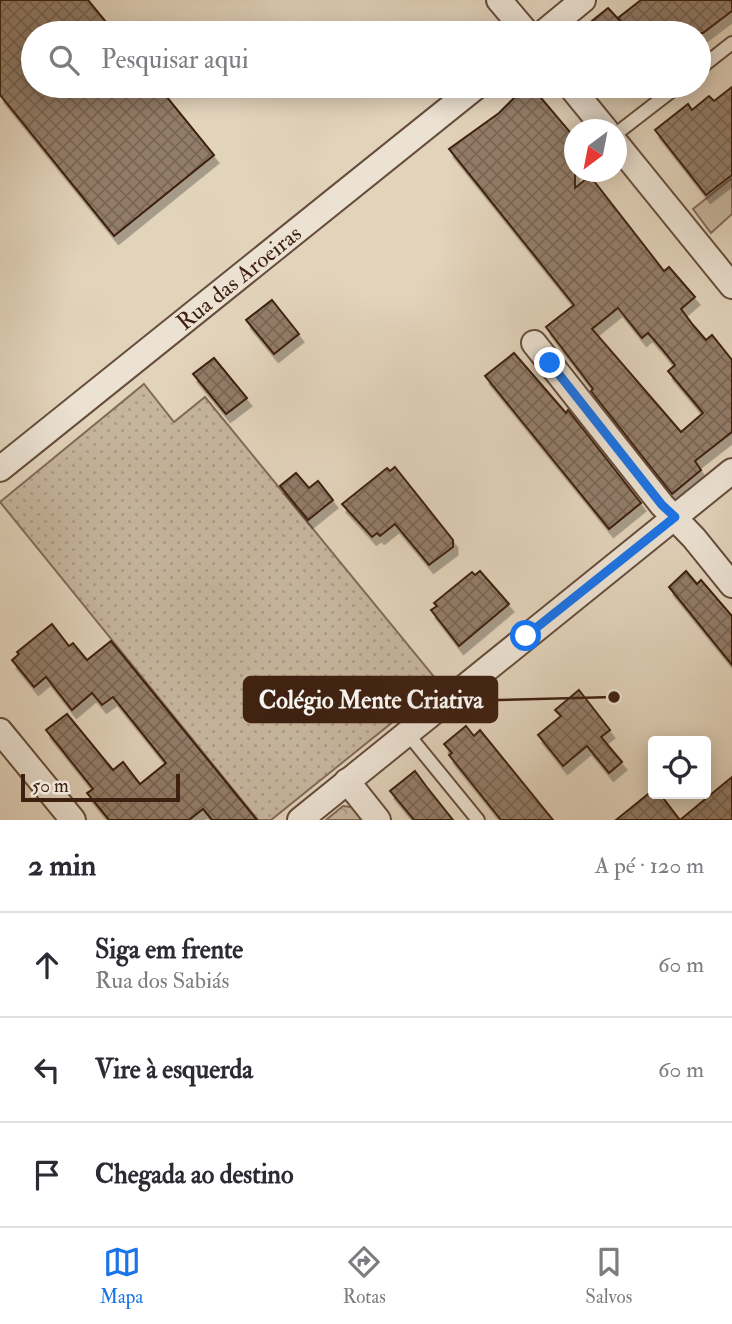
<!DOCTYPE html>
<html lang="pt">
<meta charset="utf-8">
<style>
body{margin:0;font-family:"IM FELL Double Pica",serif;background:#f7f7f7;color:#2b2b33}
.controls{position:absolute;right:21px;bottom:21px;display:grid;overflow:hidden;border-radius:7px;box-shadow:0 4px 18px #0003}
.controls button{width:63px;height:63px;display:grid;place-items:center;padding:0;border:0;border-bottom:2px solid #e1e1e2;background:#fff;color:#2b2b33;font:35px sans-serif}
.compass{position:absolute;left:564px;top:119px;width:63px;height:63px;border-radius:50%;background:#fff;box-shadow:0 4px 18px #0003;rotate:212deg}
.scale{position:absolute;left:21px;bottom:18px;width:159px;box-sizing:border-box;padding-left:7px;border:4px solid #3e2011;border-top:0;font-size:19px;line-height:24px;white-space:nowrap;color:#3e2011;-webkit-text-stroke:5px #ece2d3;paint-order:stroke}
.stop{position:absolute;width:21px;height:21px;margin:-16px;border:5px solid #1a73e8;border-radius:50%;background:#fff}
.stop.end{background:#1a73e8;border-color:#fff;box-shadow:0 2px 7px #0008}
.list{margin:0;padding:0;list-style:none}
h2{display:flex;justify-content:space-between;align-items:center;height:91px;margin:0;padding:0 28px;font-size:30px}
h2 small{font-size:23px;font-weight:400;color:#7c7c81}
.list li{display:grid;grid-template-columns:46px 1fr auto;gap:21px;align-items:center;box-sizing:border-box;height:105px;padding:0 28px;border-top:2px solid #e1e1e2}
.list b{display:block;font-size:26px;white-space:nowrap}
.list p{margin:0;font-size:23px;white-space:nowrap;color:#7c7c81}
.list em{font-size:23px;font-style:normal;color:#7c7c81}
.icon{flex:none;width:38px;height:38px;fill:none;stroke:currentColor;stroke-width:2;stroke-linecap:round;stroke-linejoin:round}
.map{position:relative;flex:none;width:732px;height:820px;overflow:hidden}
.search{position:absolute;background:#fff;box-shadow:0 4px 18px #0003;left:21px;right:21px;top:21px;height:77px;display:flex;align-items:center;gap:18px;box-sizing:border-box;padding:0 24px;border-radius:38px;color:#7c7c81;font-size:26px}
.sheet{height:406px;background:#fff}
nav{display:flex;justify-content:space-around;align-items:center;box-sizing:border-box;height:98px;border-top:2px solid #e1e1e2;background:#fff;font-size:19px;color:#7c7c81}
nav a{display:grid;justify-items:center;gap:4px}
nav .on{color:#1a73e8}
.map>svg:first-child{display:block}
.grass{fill:url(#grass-dots);stroke:#826a58;stroke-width:2}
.park{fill:url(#park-crowns);stroke:#826a58;stroke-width:2}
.pitch{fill:#c6b59e;stroke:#826a58;stroke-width:2}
.building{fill:url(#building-cross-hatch);stroke:#3e2011;stroke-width:2;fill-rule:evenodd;filter:url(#shadow)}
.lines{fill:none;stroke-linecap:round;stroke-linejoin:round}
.service-casing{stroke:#674d3c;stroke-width:16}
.minor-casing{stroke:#674d3c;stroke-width:28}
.service{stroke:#ece2d3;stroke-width:12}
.minor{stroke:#ece2d3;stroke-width:24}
.route{stroke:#1a73e8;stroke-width:9}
.labels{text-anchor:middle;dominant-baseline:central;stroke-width:5;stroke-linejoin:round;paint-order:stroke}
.street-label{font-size:23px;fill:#3e2011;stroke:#ece2d3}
.leader{fill:none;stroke:#3e2011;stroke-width:2.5}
.callout-dot{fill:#3e2011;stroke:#ece2d3;stroke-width:2.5}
.callout{fill:#3e2011;stroke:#3e2011;stroke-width:2.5}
.callout-label{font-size:24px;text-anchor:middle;font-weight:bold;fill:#fff}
</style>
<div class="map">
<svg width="732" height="820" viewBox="0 0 732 820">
<defs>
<pattern id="grass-dots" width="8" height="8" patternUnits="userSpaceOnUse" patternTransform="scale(1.75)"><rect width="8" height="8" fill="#c6b59e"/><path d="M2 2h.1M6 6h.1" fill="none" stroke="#ab9b87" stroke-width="1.8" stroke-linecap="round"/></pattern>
<pattern id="park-crowns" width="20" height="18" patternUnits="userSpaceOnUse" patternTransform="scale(1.75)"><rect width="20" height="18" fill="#c6b59e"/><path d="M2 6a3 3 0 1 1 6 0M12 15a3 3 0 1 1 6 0" fill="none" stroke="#ab9b87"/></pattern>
<pattern id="building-cross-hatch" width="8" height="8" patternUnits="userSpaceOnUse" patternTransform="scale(1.75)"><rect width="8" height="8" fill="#937d69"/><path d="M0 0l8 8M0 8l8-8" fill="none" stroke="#796655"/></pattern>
<filter id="shadow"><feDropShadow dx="4.5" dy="8" stdDeviation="0" flood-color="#0004"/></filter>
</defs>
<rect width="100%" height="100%" fill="#e2d3bb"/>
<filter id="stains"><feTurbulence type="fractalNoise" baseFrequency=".00286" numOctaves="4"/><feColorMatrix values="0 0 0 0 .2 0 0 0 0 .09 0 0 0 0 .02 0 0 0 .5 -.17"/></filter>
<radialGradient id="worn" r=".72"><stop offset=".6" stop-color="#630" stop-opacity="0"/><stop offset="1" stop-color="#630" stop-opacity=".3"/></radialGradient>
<polygon class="grass" points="144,384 174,422 205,397 440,684 271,820 258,820 0,502"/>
<polygon class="park" points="343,806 358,808 367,820 326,820"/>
<polygon class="pitch" points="732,178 732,214 711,233 693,209"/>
<g class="building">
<polygon points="0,0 88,0 115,33 33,33 33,86 158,86 214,155 114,236 0,95"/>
<polygon points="641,0 732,0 732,11 703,33 630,33 618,18"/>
<polygon points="608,8 622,23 610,33 602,33 592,21"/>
<path d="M526 86H531L575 138V188L590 176 664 271 669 267 695 297 681 309 693 325 706 340 712 335 732 360V432L695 461 701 470 672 494 591 391 593 389 546 327 574 305 449 149 499 113ZM618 308 642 338 648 333 662 349 675 365 668 371 703 413 681 432 592 329Z"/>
<polygon points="732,87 732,175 706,195 655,130 688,104 692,110 709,96 714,101"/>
<polygon points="272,300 299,334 274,354 246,320"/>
<polygon points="514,353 566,413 568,410 641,503 609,529 485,376"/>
<polygon points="214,358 247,398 226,414 193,374"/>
<polygon points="395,467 453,540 453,547 429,565 395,524 380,536 377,533 372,537 342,504 387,468 390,471"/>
<polygon points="296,473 309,488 318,481 333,500 308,520 280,486"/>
<polygon points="480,571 509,604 459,646 431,610 437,606 434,603 472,572 475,575"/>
<polygon points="686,571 697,584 701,580 732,616 732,665 669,587"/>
<polygon points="52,624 69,646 73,643 87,660 111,641 257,820 212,820 203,809 189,820 109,820 87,793 93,789 46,730 67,714 113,770 123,762 140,784 166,763 113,697 102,705 92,693 72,710 46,677 34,687 12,660 19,654 17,652"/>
<polygon points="579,690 610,730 601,737 622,762 609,773 587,746 563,766 538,735 561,716 555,710"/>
<polygon points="466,726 474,736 480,730 553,820 501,820 449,755 452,753 444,744"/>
<polygon points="415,771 426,786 453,820 414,820 390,791"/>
<polygon points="732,777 732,820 616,820 653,790 653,794 660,794 680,820"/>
</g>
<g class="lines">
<g class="service-casing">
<g id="service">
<polyline points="699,69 732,43"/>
<polyline points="621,130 678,86"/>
<polyline points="407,733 478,820"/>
</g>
</g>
<g class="minor-casing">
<g id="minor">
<polyline points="499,0 527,33"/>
<polyline points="543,33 583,0"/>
<polyline points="570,86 606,130"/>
<polyline points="616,143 732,286"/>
<polyline points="534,343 662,505 694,538 732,585"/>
<path id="s1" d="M0 469 477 86"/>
<polyline points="0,731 73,820"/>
<polyline points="347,781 378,820"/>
<polyline points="300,820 732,471"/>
</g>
</g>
<use href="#service" class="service"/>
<use href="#minor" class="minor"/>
</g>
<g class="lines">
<polyline class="route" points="526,636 675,517 662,505 550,363"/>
</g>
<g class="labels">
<g class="street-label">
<text stroke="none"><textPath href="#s1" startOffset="306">Rua das Aroeiras</textPath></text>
</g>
</g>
<path class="leader" d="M614 697L497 700"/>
<circle class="callout-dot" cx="614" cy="697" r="7"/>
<rect class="callout" x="244" y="677" width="253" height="45" rx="7"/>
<g class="callout-label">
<text x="371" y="708">Colégio Mente Criativa</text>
</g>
<rect width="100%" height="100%" filter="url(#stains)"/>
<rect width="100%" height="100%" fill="url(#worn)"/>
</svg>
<div class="controls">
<button><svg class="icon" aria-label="locate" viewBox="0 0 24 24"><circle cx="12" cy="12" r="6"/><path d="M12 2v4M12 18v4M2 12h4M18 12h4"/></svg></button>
</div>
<svg class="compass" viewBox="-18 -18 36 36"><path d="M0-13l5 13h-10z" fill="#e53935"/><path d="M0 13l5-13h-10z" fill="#7c7c81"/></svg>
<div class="scale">50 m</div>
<div class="stop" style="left:526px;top:636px"></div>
<div class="stop end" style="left:550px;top:363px"></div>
<div class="search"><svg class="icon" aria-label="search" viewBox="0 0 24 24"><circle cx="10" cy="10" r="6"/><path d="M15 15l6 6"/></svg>Pesquisar aqui</div>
</div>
<section class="sheet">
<h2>2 min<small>A pé · 120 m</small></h2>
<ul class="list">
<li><svg class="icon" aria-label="ahead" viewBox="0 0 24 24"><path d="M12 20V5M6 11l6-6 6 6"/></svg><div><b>Siga em frente</b><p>Rua dos Sabiás</p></div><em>60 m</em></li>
<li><svg class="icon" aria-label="left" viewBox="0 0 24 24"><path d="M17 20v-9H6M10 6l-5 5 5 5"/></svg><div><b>Vire à esquerda</b></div><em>60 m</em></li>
<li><svg class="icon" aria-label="arrive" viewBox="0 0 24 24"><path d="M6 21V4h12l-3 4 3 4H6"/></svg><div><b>Chegada ao destino</b></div></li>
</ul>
</section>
<nav>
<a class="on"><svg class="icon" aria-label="map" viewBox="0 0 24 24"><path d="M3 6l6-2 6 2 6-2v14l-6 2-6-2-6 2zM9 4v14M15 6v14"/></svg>Mapa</a>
<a><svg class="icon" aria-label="directions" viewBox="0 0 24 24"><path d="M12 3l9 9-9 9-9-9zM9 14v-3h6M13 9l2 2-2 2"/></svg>Rotas</a>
<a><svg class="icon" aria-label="saved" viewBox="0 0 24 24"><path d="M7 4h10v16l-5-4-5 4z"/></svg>Salvos</a>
</nav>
